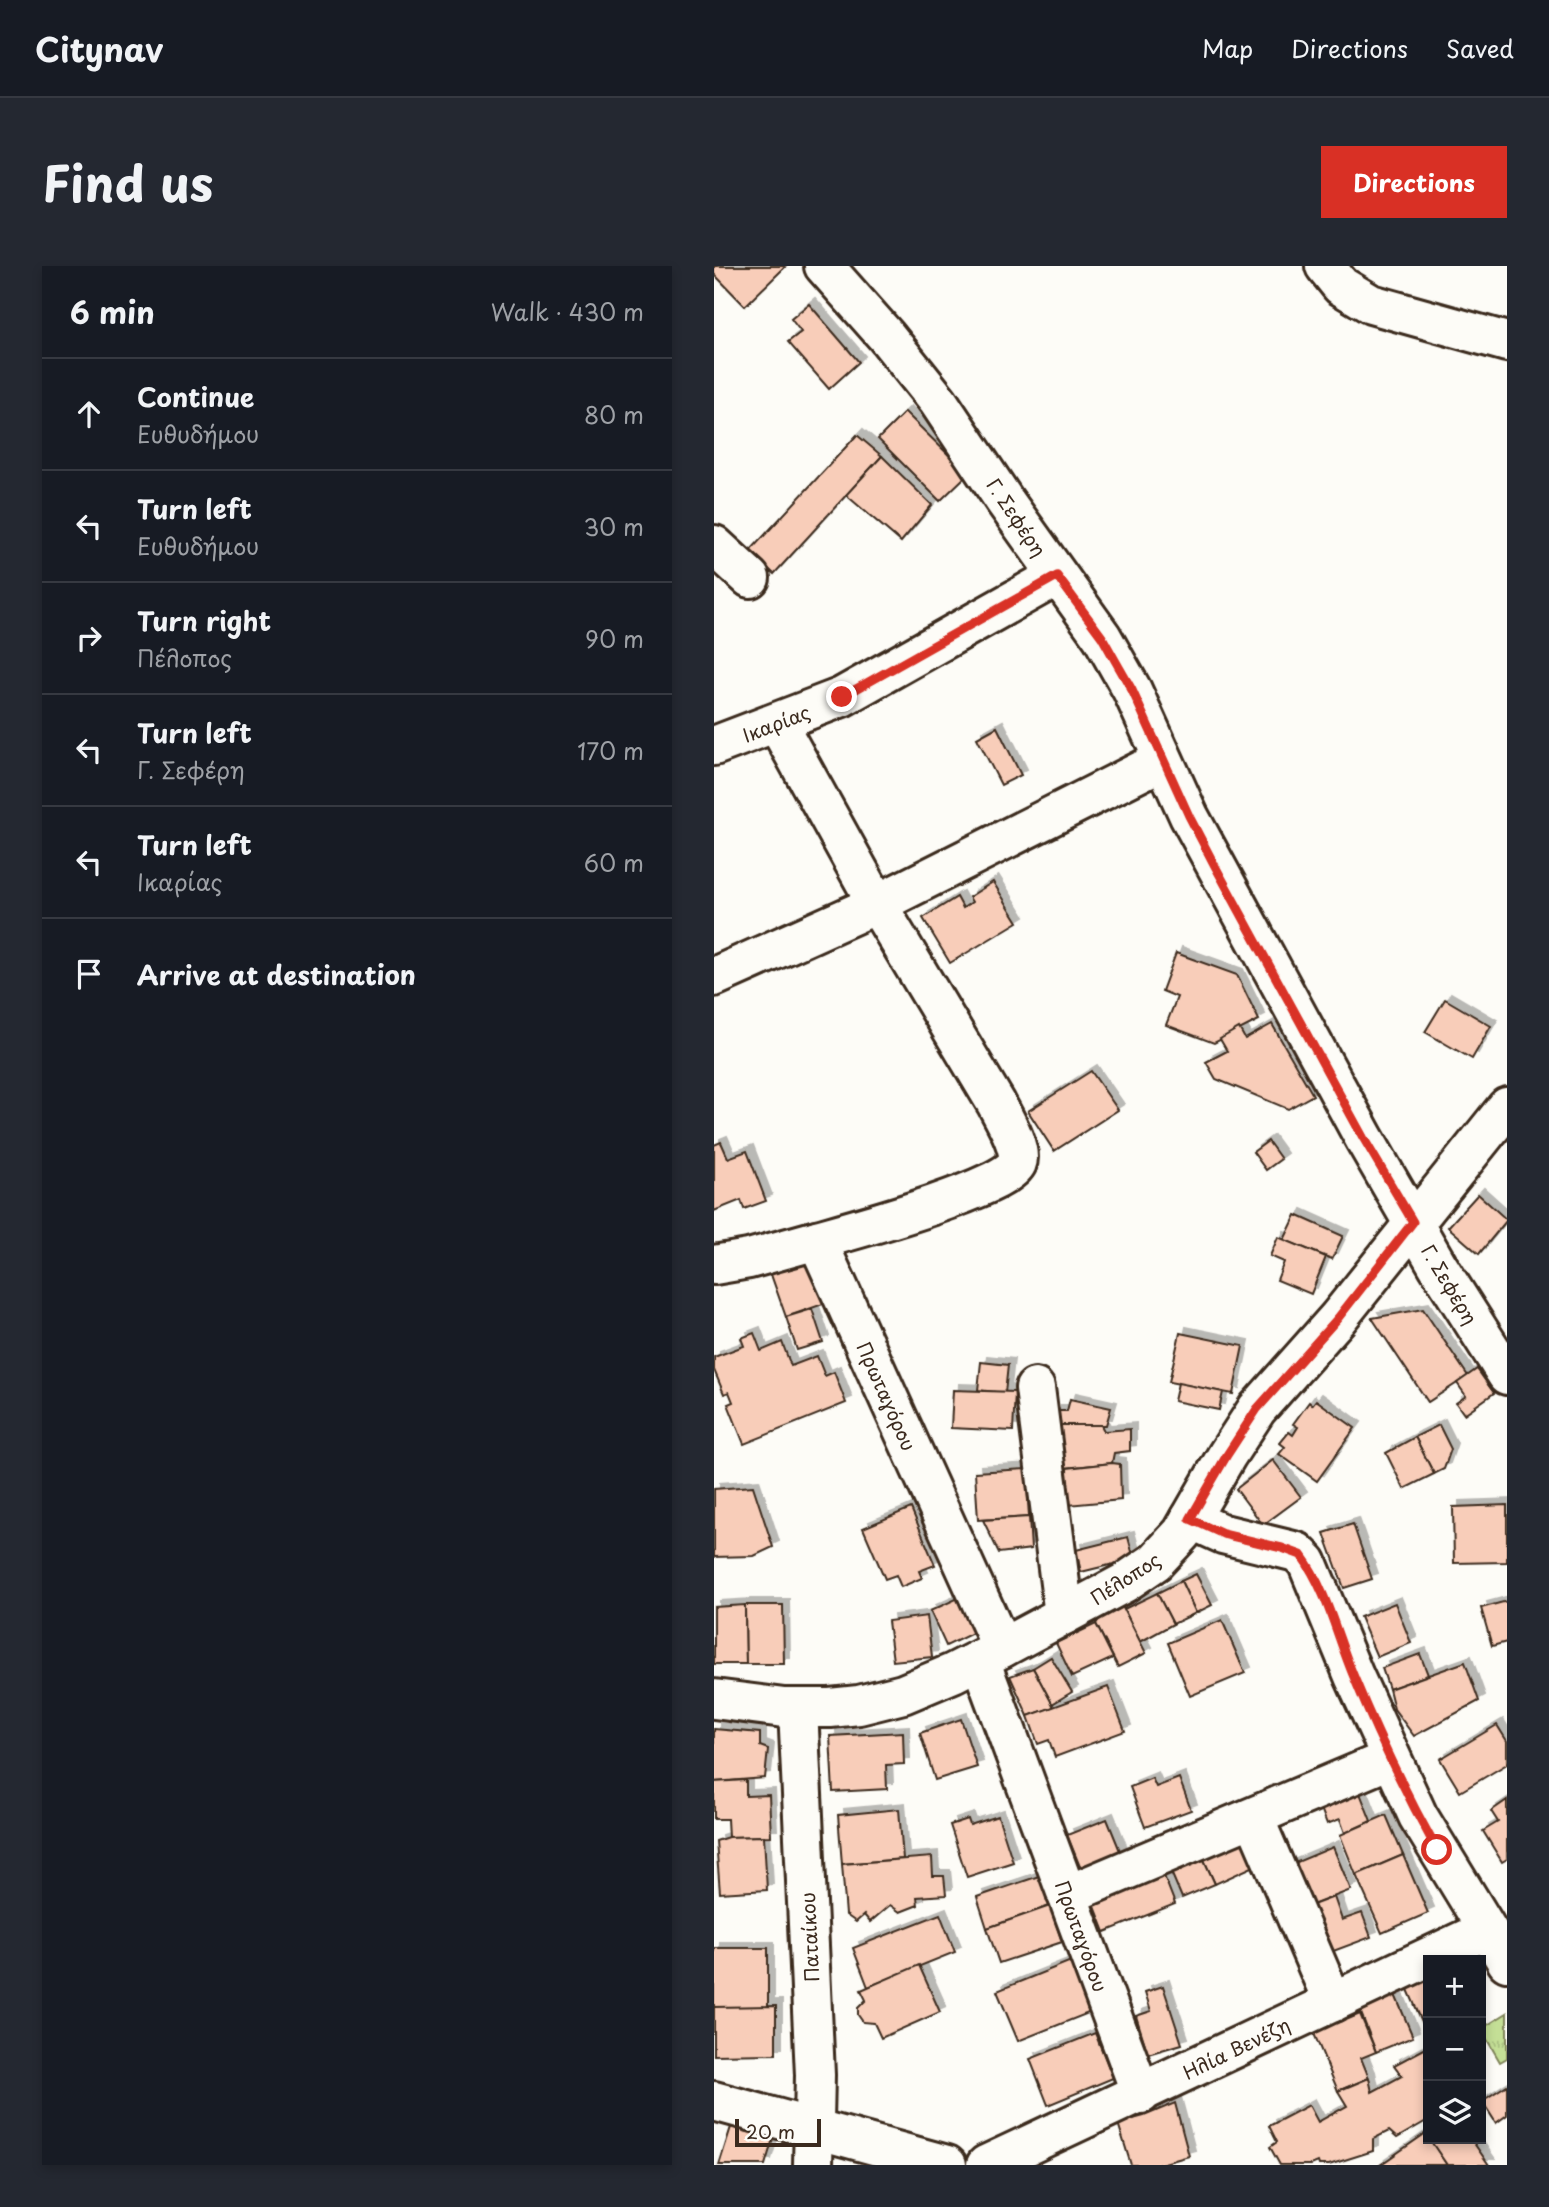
<!DOCTYPE html>
<meta charset="utf-8">
<style>
body{margin:0;font-family:"Playpen Sans",sans-serif;background:#242831;color:#f1f3f6}
.controls{position:absolute;right:21px;bottom:21px;display:grid;overflow:hidden;border-radius:0px;box-shadow:0 4px 10px #0003}
.controls button{width:63px;height:63px;display:grid;place-items:center;padding:0;border:0;border-bottom:2px solid #363941;background:#171b24;color:#f1f3f6;font:35px sans-serif}
.scale{position:absolute;left:21px;bottom:18px;width:86px;box-sizing:border-box;padding-left:7px;border:4px solid #3b2a1e;border-top:0;font-size:19px;line-height:24px;white-space:nowrap;color:#3b2a1e;-webkit-text-stroke:5px #fdfcf7;paint-order:stroke}
.stop{position:absolute;width:21px;height:21px;margin:-16px;border:5px solid #d93025;border-radius:50%;background:#fff}
.stop.end{background:#d93025;border-color:#fff;box-shadow:0 2px 7px #0008}
.list{margin:0;padding:0;list-style:none}
h2{display:flex;justify-content:space-between;align-items:center;height:91px;margin:0;padding:0 28px;font-size:30px}
h2 small{font-size:23px;font-weight:400;color:#9ea1a6}
.list li{display:grid;grid-template-columns:46px 1fr auto;gap:21px;align-items:center;box-sizing:border-box;height:112px;padding:0 28px;border-top:2px solid #363941}
.list b{display:block;font-size:26px;white-space:nowrap}
.list p{margin:0;font-size:23px;white-space:nowrap;color:#9ea1a6}
.list em{font-size:23px;font-style:normal;color:#9ea1a6}
.icon{flex:none;width:38px;height:38px;fill:none;stroke:currentColor;stroke-width:2;stroke-linecap:round;stroke-linejoin:round}
.map{position:relative;flex:none;width:793px;height:1899px;overflow:hidden;border-radius:0px}
header{display:flex;align-items:center;gap:42px;box-sizing:border-box;height:98px;padding:0 35px;background:#171b24;border-bottom:2px solid #363941}
header strong{font-size:33px}
nav{display:flex;gap:38px;margin-inline-start:auto;font-size:24px}
.intro{display:flex;align-items:center;justify-content:space-between;box-sizing:border-box;height:168px;padding:0 42px}
h1{margin:0;font-size:49px}
.button{padding:18px 32px;border-radius:0px;background:#d93025;color:#fff;font-size:24px;font-weight:700}
main{display:flex;gap:42px;padding:0 42px}
aside{flex:1;background:#171b24;border-radius:0px;box-shadow:0 4px 10px #0003}
.map>svg:first-child{display:block}
.grass{fill:url(#grass-tufts);stroke:#80845a;stroke-width:2}
.building{fill:#f8cdb9;stroke:#3b2a1e;stroke-width:2;filter:url(#shadow)}
.lines{fill:none;stroke-linecap:round;stroke-linejoin:round}
.minor-casing{stroke:#3b2a1e;stroke-width:44}
.minor{stroke:#fdfcf7;stroke-width:38}
.route{stroke:#d93025;stroke-width:9}
.labels{text-anchor:middle;dominant-baseline:central;stroke-width:5;stroke-linejoin:round;paint-order:stroke}
.street-label{font-size:19px;fill:#3b2a1e;stroke:#fdfcf7}
</style>
<header>
<strong>Citynav</strong>
<nav><a>Map</a><a>Directions</a><a>Saved</a></nav>
</header>
<div class="intro"><h1>Find us</h1><a class="button">Directions</a></div>
<main>
<aside>
<h2>6 min<small>Walk · 430 m</small></h2>
<ul class="list">
<li><svg class="icon" aria-label="ahead" viewBox="0 0 24 24"><path d="M12 20V5M6 11l6-6 6 6"/></svg><div><b>Continue</b><p>Ευθυδήμου</p></div><em>80 m</em></li>
<li><svg class="icon" aria-label="left" viewBox="0 0 24 24"><path d="M17 20v-9H6M10 6l-5 5 5 5"/></svg><div><b>Turn left</b><p>Ευθυδήμου</p></div><em>30 m</em></li>
<li><svg class="icon" aria-label="right" viewBox="0 0 24 24"><path d="M7 20v-9h11M14 6l5 5-5 5"/></svg><div><b>Turn right</b><p>Πέλοπος</p></div><em>90 m</em></li>
<li><svg class="icon" aria-label="left" viewBox="0 0 24 24"><path d="M17 20v-9H6M10 6l-5 5 5 5"/></svg><div><b>Turn left</b><p>Γ. Σεφέρη</p></div><em>170 m</em></li>
<li><svg class="icon" aria-label="left" viewBox="0 0 24 24"><path d="M17 20v-9H6M10 6l-5 5 5 5"/></svg><div><b>Turn left</b><p>Ικαρίας</p></div><em>60 m</em></li>
<li><svg class="icon" aria-label="arrive" viewBox="0 0 24 24"><path d="M6 21V4h12l-3 4 3 4H6"/></svg><div><b>Arrive at destination</b></div></li>
</ul>
</aside>
<div class="map">
<svg width="793" height="1899" viewBox="0 0 793 1899">
<defs>
<pattern id="grass-tufts" width="24" height="20" patternUnits="userSpaceOnUse" patternTransform="scale(1.75)"><rect width="24" height="20" fill="#c4df96"/><path d="M3 7l-1-3M5 7V3M7 7l1-3M15 17l-1-3M17 17v-4M19 17l1-3" fill="none" stroke="#a9c081"/></pattern>
<filter id="shadow"><feDropShadow dx="6" dy="-6" stdDeviation="0" flood-color="#0004"/></filter>
</defs>
<rect width="100%" height="100%" fill="#fdfcf7"/>
<filter id="ink" filterUnits="userSpaceOnUse"><feTurbulence type="fractalNoise" baseFrequency=".0143" numOctaves="2"/><feDisplacementMap in="SourceGraphic" scale="14" xChannelSelector="R" yChannelSelector="G"/><feConvolveMatrix kernelMatrix="1 2 1 2 8 2 1 2 1" color-interpolation-filters="sRGB"/></filter>
<g filter="url(#ink)">
<polygon class="grass" points="793,1747 793,1792 786,1796 767,1763"/>
<g class="building">
<polygon points="0,0 69,0 71,1 31,40 0,8"/>
<polygon points="95,38 145,96 115,123 74,76 87,66 77,53"/>
<polygon points="191,146 254,208 226,235 164,173"/>
<polygon points="143,169 168,190 60,308 36,285"/>
<polygon points="168,190 218,239 187,276 132,229"/>
<polygon points="283,461 307,509 287,519 263,472"/>
<polygon points="279,616 304,656 236,697 209,652 243,631 249,642 258,636 255,631"/>
<polygon points="462,687 523,709 545,754 500,777 452,759 463,731 448,725"/>
<polygon points="731,733 777,760 758,793 711,766"/>
<polygon points="558,758 599,829 574,843 502,813 492,796 513,785 506,773 525,762 531,773"/>
<polygon points="377,805 404,844 340,885 314,845"/>
<polygon points="554,875 567,893 552,904 539,886"/>
<polygon points="7,876 14,892 33,885 52,935 30,943 27,934 0,945 0,879"/>
<polygon points="764,928 793,954 765,988 734,961"/>
<polygon points="582,949 629,970 618,993 570,974"/>
<polygon points="564,971 612,991 597,1028 563,1014 570,996 556,990"/>
<polygon points="95,984 115,1036 72,1051 54,1000"/>
<polygon points="98,1043 109,1076 83,1084 72,1051"/>
<polygon points="709,1043 754,1110 714,1136 658,1052"/>
<polygon points="40,1067 47,1085 68,1076 77,1100 103,1090 111,1110 120,1106 132,1137 30,1178 14,1138 19,1136 15,1126 10,1128 0,1104 0,1091 30,1080 27,1072"/>
<polygon points="466,1067 529,1080 519,1128 455,1116"/>
<polygon points="267,1096 294,1099 291,1127 264,1124"/>
<polygon points="763,1103 780,1127 750,1148 742,1137 752,1130 743,1117"/>
<polygon points="464,1117 509,1126 505,1144 460,1135"/>
<polygon points="239,1124 301,1126 299,1165 237,1162"/>
<polygon points="356,1133 397,1142 392,1159 340,1159 341,1145 353,1145"/>
<polygon points="602,1134 641,1162 603,1215 565,1188 571,1181 566,1177 575,1166 579,1169 584,1161 579,1158 595,1136 598,1139"/>
<polygon points="340,1159 387,1159 390,1165 416,1163 416,1185 400,1187 398,1197 341,1203"/>
<polygon points="725,1159 737,1183 730,1203 720,1208 701,1171"/>
<polygon points="701,1171 720,1208 690,1223 672,1187"/>
<polygon points="559,1194 587,1231 549,1259 522,1223"/>
<polygon points="398,1197 406,1198 407,1234 354,1239 353,1202"/>
<polygon points="312,1203 315,1251 264,1254 261,1206"/>
<polygon points="39,1220 59,1281 40,1290 0,1291 0,1223"/>
<polygon points="793,1239 793,1296 740,1297 739,1241"/>
<polygon points="197,1242 221,1299 205,1305 208,1312 187,1321 182,1309 171,1313 149,1262"/>
<polygon points="315,1251 317,1283 285,1287 269,1254"/>
<polygon points="639,1258 658,1313 630,1322 610,1267"/>
<polygon points="414,1271 420,1293 367,1306 362,1284"/>
<polygon points="482,1308 498,1339 482,1347 467,1315"/>
<polygon points="467,1315 482,1347 459,1358 443,1327"/>
<polygon points="443,1327 459,1358 426,1376 410,1343"/>
<polygon points="253,1328 269,1362 232,1380 216,1345"/>
<polygon points="793,1335 793,1376 778,1380 767,1342"/>
<polygon points="681,1337 697,1377 663,1391 646,1351"/>
<polygon points="407,1338 432,1387 404,1401 382,1358 389,1347"/>
<polygon points="31,1339 32,1398 0,1398 0,1341"/>
<polygon points="31,1339 69,1339 70,1398 32,1398"/>
<polygon points="213,1350 218,1391 179,1395 174,1355"/>
<polygon points="508,1354 531,1407 476,1430 454,1377"/>
<polygon points="382,1358 399,1392 358,1411 342,1377"/>
<polygon points="706,1388 714,1409 675,1423 668,1402"/>
<polygon points="337,1391 358,1426 338,1438 319,1402"/>
<polygon points="751,1396 765,1435 700,1470 680,1443 675,1423"/>
<polygon points="319,1402 340,1441 314,1450 296,1410"/>
<polygon points="394,1421 411,1465 341,1491 335,1474 324,1478 314,1450"/>
<polygon points="247,1453 263,1501 221,1514 206,1467"/>
<polygon points="783,1459 793,1475 793,1498 746,1526 726,1493"/>
<polygon points="0,1463 46,1467 46,1480 54,1483 51,1512 0,1516"/>
<polygon points="189,1466 190,1498 172,1499 173,1523 119,1526 116,1470"/>
<polygon points="438,1512 442,1521 465,1512 477,1544 431,1561 416,1521"/>
<polygon points="32,1514 32,1530 55,1529 57,1570 14,1571 13,1553 0,1553 0,1516"/>
<polygon points="642,1517 657,1555 631,1567 626,1553 613,1558 603,1532"/>
<polygon points="793,1534 793,1593 788,1596 769,1565 784,1556 777,1545"/>
<polygon points="185,1543 189,1593 128,1598 124,1549"/>
<polygon points="672,1549 689,1589 642,1609 626,1569"/>
<polygon points="284,1550 299,1596 253,1611 236,1559 254,1553 256,1559"/>
<polygon points="393,1553 411,1597 371,1613 353,1569"/>
<polygon points="532,1564 547,1597 501,1618 486,1585"/>
<polygon points="50,1570 53,1624 6,1627 2,1575 14,1571"/>
<polygon points="619,1581 637,1624 588,1643 571,1601"/>
<polygon points="486,1585 501,1618 468,1632 454,1599"/>
<polygon points="689,1589 714,1647 668,1667 642,1609"/>
<polygon points="218,1591 219,1610 230,1610 232,1629 203,1631 204,1639 186,1646 176,1639 156,1656 150,1649 142,1656 132,1649 128,1598"/>
<polygon points="447,1602 461,1638 391,1666 377,1630"/>
<polygon points="325,1610 336,1640 273,1662 263,1631"/>
<polygon points="620,1631 628,1654 648,1647 657,1671 606,1690 588,1643"/>
<polygon points="336,1640 348,1676 285,1697 273,1662"/>
<polygon points="226,1648 241,1686 154,1721 139,1682"/>
<rect x="0" y="1682" width="54" height="59"/>
<polygon points="357,1695 377,1746 304,1775 283,1725"/>
<polygon points="205,1699 226,1746 167,1772 160,1757 149,1756 144,1749 144,1742 152,1734 147,1724"/>
<polygon points="714,1709 714,1756 709,1758 692,1719"/>
<polygon points="449,1720 468,1778 434,1788 422,1750 437,1745 431,1726"/>
<polygon points="679,1724 699,1771 662,1786 644,1739"/>
<polygon points="62,1740 62,1788 0,1789 0,1741"/>
<polygon points="630,1744 632,1754 646,1748 662,1786 647,1792 655,1812 624,1825 596,1758"/>
<polygon points="381,1767 399,1812 334,1839 316,1793"/>
<polygon points="714,1781 714,1854 683,1872 675,1865 659,1873 659,1885 615,1899 605,1899 604,1896 597,1899 566,1899 556,1881 563,1876 555,1860 595,1839 604,1856 633,1840 624,1825 655,1812 658,1826 688,1810 680,1799"/>
<polygon points="793,1819 793,1849 782,1857 768,1835"/>
<polygon points="461,1837 475,1890 443,1899 417,1899 404,1857 430,1850"/>
<polygon points="17,1861 59,1873 51,1899 5,1899"/>
<polygon points="712,1867 733,1899 666,1899"/>
<polygon points="718,1873 757,1873 775,1899 733,1899 716,1874"/>
</g>
<g class="lines">
<g class="minor-casing">
<g id="minor">
<polyline points="110,0 172,70 224,135 290,234 388,371 418,424 475,550 650,872 724,1000 793,1109"/>
<polyline points="611,0 627,20 657,38 793,76"/>
<polyline points="0,279 36,312"/>
<path d="M63 457 163 638 282 837C288 849 309 883 303 897 292 923 135 965 103 974"/>
<polyline points="0,480 128,431 343,310"/>
<polyline points="0,711 163,638 449,494"/>
<polyline points="0,999 35,993 103,974 288,1382"/>
<polyline points="321,1122 350,1349"/>
<polyline points="476,1253 509,1268 583,1286 593,1296 640,1410 704,1550 793,1696"/>
<polyline points="266,1394 427,1828"/>
<polyline points="0,1433 70,1442 116,1442 145,1439 189,1428 239,1407 288,1382 410,1317 441,1296 468,1267 513,1189 543,1143 624,1052 793,841"/>
<polyline points="84,1442 101,1809 99,1899"/>
<polyline points="540,1552 619,1736"/>
<polyline points="353,1629 676,1493"/>
<polyline points="0,1835 233,1899"/>
<polyline points="272,1899 772,1664"/>
</g>
</g>
<use href="#minor" class="minor"/>
</g>
</g>
<g class="lines" filter="url(#ink)">
<path class="route" d="M128 431 343 310 388 371 402 396 418 424 475 550 501 600 650 873 699 956 624 1052 543 1143 513 1189 476 1253 509 1268 568 1282 587 1289C613 1324 623 1371 640 1411 664 1470 692 1528 723 1584"/>
</g>
<g class="labels">
<g class="street-label">
<text transform="translate(303 251) rotate(56)">Γ. Σεφέρη</text>
<text transform="translate(62 457) rotate(-21)">Ικαρίας</text>
<text transform="translate(736 1018) rotate(59)">Γ. Σεφέρη</text>
<text transform="translate(173 1130) rotate(66)">Πρωταγόρου</text>
<text transform="translate(411 1312) rotate(-33)">Πέλοπος</text>
<text transform="translate(368 1670) rotate(70)">Πρωταγόρου</text>
<text transform="translate(95 1671) rotate(-93)">Παταίκου</text>
<text transform="translate(522 1782) rotate(-26)">Ηλία Βενέζη</text>
</g>
</g>
</svg>
<div class="controls">
<button>+</button>
<button>−</button>
<button><svg class="icon" aria-label="layers" viewBox="0 0 24 24"><path d="M12 4l9 5-9 5-9-5zM3 14l9 5 9-5"/></svg></button>
</div>
<div class="scale">20 m</div>
<div class="stop" style="left:723px;top:1584px"></div>
<div class="stop end" style="left:128px;top:431px"></div>
</div>
</main>
